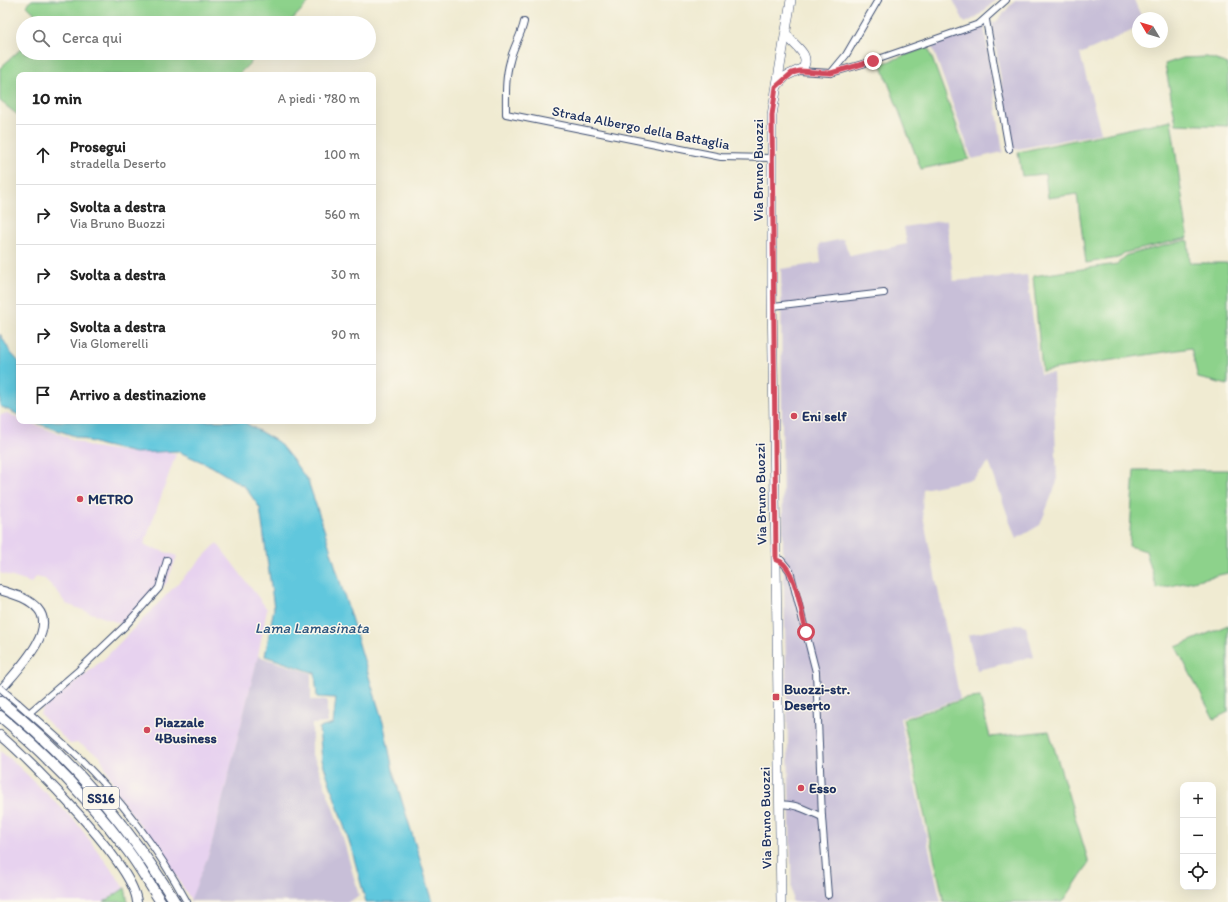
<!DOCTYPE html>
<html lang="it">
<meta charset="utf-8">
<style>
body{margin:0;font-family:Itim,sans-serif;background:#f6f6f6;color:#222}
.controls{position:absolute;right:12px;bottom:12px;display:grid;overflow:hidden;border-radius:8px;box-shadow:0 4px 16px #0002}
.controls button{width:36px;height:36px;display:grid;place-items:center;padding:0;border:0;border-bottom:1px solid #e0e0e0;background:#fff;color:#222;font:20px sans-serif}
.compass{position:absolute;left:1132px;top:12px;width:36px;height:36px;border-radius:50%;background:#fff;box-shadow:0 4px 16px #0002;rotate:308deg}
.stop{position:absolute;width:12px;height:12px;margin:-9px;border:3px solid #d1495b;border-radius:50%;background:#fff}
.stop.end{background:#d1495b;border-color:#fff;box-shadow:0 1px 4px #0008}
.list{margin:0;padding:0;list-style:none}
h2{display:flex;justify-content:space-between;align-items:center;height:52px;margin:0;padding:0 16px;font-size:17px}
h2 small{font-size:13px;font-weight:400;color:#767676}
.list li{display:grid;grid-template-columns:26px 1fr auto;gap:12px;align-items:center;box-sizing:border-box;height:60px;padding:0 16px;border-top:1px solid #e0e0e0}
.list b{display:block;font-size:15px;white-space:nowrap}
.list p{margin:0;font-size:13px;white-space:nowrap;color:#767676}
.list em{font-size:13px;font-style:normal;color:#767676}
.icon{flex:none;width:22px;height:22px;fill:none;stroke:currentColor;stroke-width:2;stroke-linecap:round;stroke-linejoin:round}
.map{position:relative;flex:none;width:1228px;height:902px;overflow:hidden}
.search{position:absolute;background:#fff;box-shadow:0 4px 16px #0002;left:16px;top:16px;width:360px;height:44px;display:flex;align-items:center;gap:10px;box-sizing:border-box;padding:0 14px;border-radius:22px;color:#767676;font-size:15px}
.panel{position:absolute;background:#fff;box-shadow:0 4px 16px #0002;left:16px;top:72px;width:360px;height:352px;border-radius:8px}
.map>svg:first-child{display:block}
.built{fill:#e7d2ef}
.industrial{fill:#c8bfd8}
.green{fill:#8dd28b;stroke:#548074}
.water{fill:#60c7dd;stroke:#3e7b9e}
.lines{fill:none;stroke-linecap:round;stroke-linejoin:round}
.minor-casing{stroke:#3b4b6f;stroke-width:8}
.tertiary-casing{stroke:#3b4b6f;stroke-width:10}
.secondary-casing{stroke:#3b4b6f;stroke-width:10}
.trunk-casing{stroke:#3b4b6f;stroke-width:12}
.minor{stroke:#fff;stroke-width:6}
.tertiary{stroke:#fff;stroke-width:8}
.secondary{stroke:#fff;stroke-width:9}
.trunk{stroke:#fff;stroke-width:10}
.minor-bridge-casing{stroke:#3b4b6f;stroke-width:8;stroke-linecap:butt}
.minor-bridge{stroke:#fff;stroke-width:6}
.route{stroke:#d1495b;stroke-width:5}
.poi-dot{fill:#d1495b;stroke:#fbf7ec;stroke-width:1.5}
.labels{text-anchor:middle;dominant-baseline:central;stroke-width:3;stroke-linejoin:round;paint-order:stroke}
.shield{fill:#fbf7ec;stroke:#5e6b89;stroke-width:1}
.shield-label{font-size:13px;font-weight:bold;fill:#1b2f5e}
.street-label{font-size:14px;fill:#1b2f5e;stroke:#fbf7ec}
.poi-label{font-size:14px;font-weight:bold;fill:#1b2f5e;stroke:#fbf7ec;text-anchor:start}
.water-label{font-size:15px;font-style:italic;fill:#2c557e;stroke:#fbf7ec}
</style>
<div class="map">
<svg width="1228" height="902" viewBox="0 0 1228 902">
<rect width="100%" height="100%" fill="#fbf7ec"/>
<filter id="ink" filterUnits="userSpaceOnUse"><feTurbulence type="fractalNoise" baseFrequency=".025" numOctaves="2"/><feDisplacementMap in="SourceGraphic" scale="8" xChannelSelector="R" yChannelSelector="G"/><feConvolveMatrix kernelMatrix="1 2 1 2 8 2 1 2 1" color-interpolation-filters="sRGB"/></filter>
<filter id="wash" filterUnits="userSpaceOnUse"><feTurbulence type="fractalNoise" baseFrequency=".012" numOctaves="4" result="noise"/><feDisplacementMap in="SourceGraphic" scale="16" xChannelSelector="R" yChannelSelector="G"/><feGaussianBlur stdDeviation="0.9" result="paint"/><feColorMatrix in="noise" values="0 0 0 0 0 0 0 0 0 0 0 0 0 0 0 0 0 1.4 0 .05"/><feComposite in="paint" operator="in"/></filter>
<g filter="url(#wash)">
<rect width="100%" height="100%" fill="#f0ebd2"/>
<g class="built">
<polygon points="7,413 19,418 19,421 26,421 92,447 133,453 169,452 176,454 144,545 177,556 167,582 126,628 119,623 66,604 56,590 45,579 36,577 31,583 0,573 0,415"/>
<polygon points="217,543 267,609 258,656 210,851 191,900 168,863 122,801 100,756 78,743 70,744 40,714 42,709 104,659"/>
<polygon points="0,751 16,764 76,822 125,888 128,902 0,902"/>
</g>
<g class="industrial">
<polygon points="953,0 996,0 977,17 965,23"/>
<polygon points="1015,0 1134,0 1142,18 1138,18 1138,28 1080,54 1101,133 1012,150 992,23 996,22"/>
<polygon points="984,26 1003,152 972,159 932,46"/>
<polygon points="947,220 953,281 1027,275 1040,374 1053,373 1057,482 1040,525 1016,539 989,462 973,479 923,489 922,511 960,699 900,718 941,902 792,902 783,550 781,269 821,263 819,244 843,239 850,256 907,244 904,227"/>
<polygon points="1021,624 1026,627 1034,657 977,670 968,635"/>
<polygon points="258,656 311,673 311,700 327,700 327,723 312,724 312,755 316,761 340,828 359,896 348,902 190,901 210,851"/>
</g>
<g class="green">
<polygon points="32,0 311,0 289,23 45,23 26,5"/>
<polygon points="23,47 23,53 260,53 238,75 19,75 19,116 0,101 0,68"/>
<polygon points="928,47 969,159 921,169 881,64"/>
<polygon points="1207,57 1228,64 1228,126 1176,124 1165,64 1183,58"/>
<polygon points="1171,120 1188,238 1124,253 1118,258 1086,263 1077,194 1048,198 1045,174 1022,176 1018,152"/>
<polygon points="1188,240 1190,263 1228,263 1228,385 1198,378 1191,348 1042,371 1033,276 1117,264 1127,255"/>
<polygon points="1134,470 1228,470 1228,573 1157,589 1146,551 1129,546"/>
<polygon points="1228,625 1228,712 1214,719 1176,647"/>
<polygon points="980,697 990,737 1049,731 1089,863 1063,902 944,902 903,719 964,699"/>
<polygon points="125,888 128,902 104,902"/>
</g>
<g class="water">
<polygon points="0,334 11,353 19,362 19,415 0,406"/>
<polygon points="31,421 242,421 278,442 292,459 308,481 325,532 384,726 394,775 433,902 366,902 351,847 322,760 319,728 333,724 336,698 317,697 315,673 265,656 274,608 260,508 245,487 211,466 177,451 135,453 101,445"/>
</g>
</g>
<g filter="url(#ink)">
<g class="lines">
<g class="minor-casing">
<g id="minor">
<polyline points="986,20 1009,149"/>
<path d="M524 22C521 36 513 47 510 61 505 78 506 96 506 114L721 157 772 158"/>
<polyline points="799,71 831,73 873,61 979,24 1006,0"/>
<polyline points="831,73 846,55 878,0"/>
<polyline points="773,306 884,293"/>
<polyline points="776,559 781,560 790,571 816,672 822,817 828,895"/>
<path d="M18 703C38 721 58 738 77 756 120 798 158 849 187 902"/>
<polyline points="29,713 79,670 125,626 159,588 167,560"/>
<path d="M780 805C792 802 811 812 822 817"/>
</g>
</g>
<g class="tertiary-casing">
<g id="tertiary">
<path d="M0 590C13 594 29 598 38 609 58 632 14 673 0 691"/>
<path d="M0 735C31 761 134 865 137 902"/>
</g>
</g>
<g class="secondary-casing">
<g id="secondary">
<path d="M777 86 786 76 803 68C812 53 791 45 786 33"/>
<polyline points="781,902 772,293 772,115 791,0"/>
</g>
</g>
<g class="trunk-casing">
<g id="trunk">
<path d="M0 701C70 758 128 825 175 902"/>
<path d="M0 716C47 755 91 802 128 851 140 867 150 885 161 902"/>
</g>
</g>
<use href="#minor" class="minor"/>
<use href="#tertiary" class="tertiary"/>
<use href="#secondary" class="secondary"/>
<use href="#trunk" class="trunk"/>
<g class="minor-bridge-casing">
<polyline id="minor-bridge" points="0,688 18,703"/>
</g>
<use href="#minor-bridge" class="minor-bridge"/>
</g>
</g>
<g class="lines" filter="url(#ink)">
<path class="route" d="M806 632C802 616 795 562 776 560L772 115 776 87 792 73 800 71 831 73 873 61"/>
</g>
<g class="poi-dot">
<circle cx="794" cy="416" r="4"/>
<circle cx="80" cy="499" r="4"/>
<rect x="772" y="693" width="8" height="8" rx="2"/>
<circle cx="147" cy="730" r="4"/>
<circle cx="801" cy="788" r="4"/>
</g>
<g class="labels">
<rect class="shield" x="83" y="787" width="36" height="22" rx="3"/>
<g class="shield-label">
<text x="101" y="798">SS16</text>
</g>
<g class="street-label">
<text transform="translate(641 128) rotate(11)">Strada Albergo della Battaglia</text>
<text transform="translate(758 170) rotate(-90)">Via Bruno Buozzi</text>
<text transform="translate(761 494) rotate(-91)">Via Bruno Buozzi</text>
<text transform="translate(766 818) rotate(-91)">Via Bruno Buozzi</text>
</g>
<g class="poi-label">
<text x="802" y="416">Eni self</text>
<text x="88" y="499">METRO</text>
<text x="784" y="689">Buozzi-str.<tspan x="784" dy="16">Deserto</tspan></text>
<text x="155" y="722">Piazzale<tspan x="155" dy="16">4Business</tspan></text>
<text x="809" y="788">Esso</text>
</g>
<g class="water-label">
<text x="312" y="628">Lama Lamasinata</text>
</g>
</g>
</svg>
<div class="controls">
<button>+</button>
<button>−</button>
<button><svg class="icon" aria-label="locate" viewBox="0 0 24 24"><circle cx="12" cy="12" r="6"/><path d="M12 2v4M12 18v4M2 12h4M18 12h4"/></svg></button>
</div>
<svg class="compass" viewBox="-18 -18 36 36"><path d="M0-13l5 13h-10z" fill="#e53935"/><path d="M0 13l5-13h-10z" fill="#767676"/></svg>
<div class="stop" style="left:806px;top:632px"></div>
<div class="stop end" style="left:873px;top:61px"></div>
<div class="search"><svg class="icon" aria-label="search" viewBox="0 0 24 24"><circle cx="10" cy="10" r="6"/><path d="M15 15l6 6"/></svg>Cerca qui</div>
<section class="panel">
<h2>10 min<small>A piedi · 780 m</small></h2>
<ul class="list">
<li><svg class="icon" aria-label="ahead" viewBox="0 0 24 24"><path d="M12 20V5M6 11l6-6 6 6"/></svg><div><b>Prosegui</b><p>stradella Deserto</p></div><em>100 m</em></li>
<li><svg class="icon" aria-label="right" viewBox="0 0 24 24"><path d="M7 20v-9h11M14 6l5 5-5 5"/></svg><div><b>Svolta a destra</b><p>Via Bruno Buozzi</p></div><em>560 m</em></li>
<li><svg class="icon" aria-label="right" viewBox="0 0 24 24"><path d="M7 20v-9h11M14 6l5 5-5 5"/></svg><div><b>Svolta a destra</b></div><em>30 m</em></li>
<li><svg class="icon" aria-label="right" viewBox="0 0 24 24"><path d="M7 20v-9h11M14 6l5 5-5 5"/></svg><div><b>Svolta a destra</b><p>Via Glomerelli</p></div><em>90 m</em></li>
<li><svg class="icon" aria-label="arrive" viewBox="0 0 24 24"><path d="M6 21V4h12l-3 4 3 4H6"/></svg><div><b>Arrivo a destinazione</b></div></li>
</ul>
</section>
</div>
